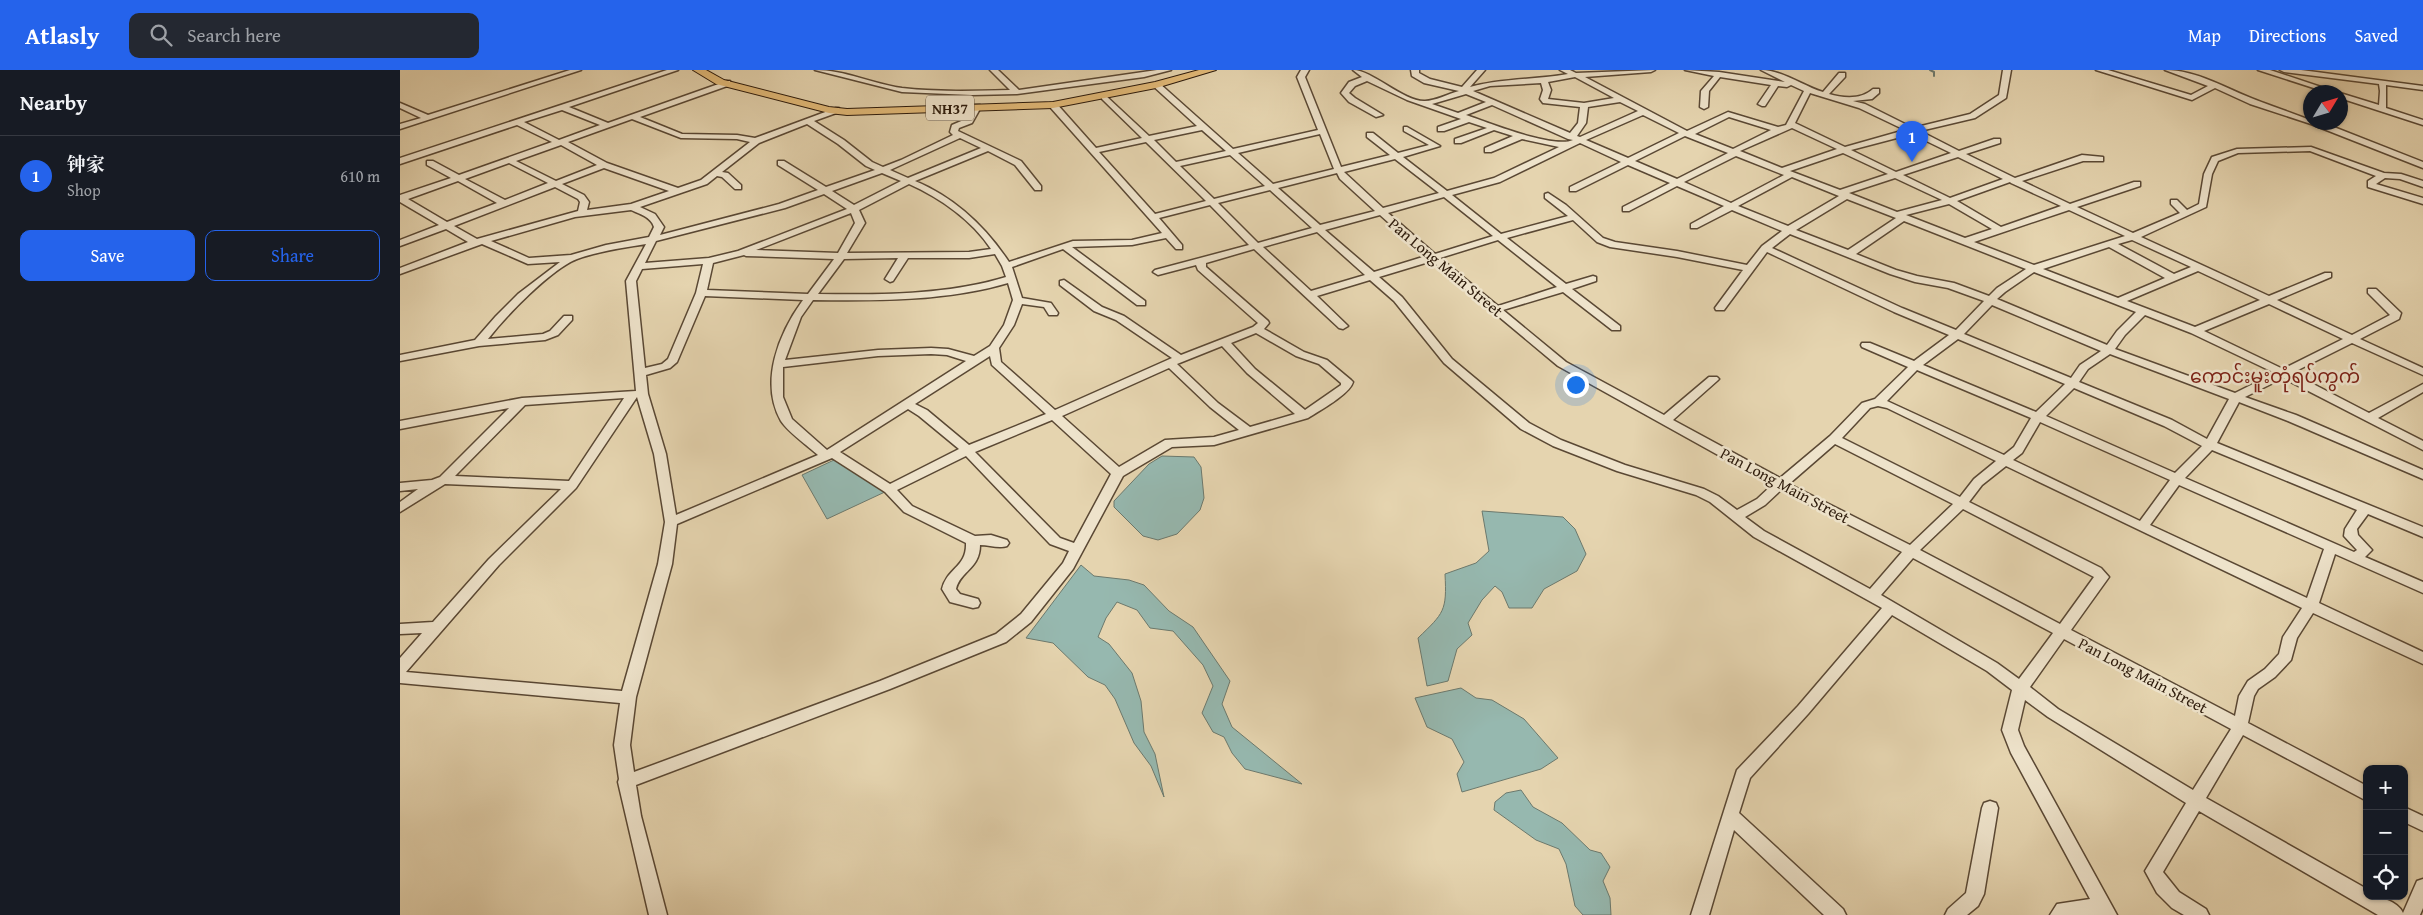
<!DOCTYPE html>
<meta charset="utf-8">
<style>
body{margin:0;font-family:"Gentium Book Plus","Noto Serif SC","Noto Sans Myanmar",serif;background:#242831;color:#f1f3f6}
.controls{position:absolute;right:15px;bottom:15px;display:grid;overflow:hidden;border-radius:10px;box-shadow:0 1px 4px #0004}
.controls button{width:45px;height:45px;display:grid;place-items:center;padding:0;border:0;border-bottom:1px solid #363941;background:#171b24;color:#f1f3f6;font:25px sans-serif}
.compass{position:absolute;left:1903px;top:15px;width:45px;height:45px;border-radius:50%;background:#171b24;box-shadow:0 1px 4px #0004;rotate:52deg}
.you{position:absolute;left:1175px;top:314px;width:18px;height:18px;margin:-12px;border:4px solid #fff;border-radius:50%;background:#1a73e8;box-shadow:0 0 0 8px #1a73e833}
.badge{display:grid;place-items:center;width:32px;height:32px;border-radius:50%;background:#2563eb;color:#fff;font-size:16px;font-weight:700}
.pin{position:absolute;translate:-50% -41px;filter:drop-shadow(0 1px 2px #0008)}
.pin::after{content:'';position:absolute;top:26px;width:18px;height:15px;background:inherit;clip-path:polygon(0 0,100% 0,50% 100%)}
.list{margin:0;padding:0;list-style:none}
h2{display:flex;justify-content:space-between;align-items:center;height:65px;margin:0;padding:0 20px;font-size:21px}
h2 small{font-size:16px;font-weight:400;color:#9ea1a6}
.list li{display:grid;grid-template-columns:32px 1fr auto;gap:15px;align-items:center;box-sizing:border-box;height:80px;padding:0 20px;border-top:1px solid #363941}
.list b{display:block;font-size:19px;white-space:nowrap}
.list p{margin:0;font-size:16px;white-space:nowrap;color:#9ea1a6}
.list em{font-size:16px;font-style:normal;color:#9ea1a6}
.actions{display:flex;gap:10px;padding:15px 20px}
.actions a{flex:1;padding:11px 0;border:1px solid #2563eb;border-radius:10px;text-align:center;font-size:18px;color:#2563eb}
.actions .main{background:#2563eb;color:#fff}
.icon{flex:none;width:28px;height:28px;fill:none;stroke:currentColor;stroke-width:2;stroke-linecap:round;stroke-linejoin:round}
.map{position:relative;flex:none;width:2023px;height:845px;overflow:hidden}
header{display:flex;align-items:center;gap:30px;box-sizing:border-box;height:70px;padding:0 25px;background:#2563eb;color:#fff}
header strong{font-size:24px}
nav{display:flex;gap:28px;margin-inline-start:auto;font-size:18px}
.search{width:350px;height:45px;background:#242831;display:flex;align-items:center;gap:12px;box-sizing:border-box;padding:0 18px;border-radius:10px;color:#9ea1a6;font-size:19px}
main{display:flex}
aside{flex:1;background:#171b24}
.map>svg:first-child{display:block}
.water{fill:#96b8af;stroke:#6c796d}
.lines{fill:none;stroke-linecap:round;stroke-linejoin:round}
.stream{stroke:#6c796d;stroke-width:2}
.minor-casing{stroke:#5a4834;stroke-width:3}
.highway-casing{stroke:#2c1a0b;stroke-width:2}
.minor{fill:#eee3cb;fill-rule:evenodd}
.highway{fill:#e2ba78;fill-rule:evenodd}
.labels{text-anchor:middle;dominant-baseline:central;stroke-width:5;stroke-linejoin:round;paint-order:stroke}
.shield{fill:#eee3cb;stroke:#665645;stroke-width:1}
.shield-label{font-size:15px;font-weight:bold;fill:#2c1a0b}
.street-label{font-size:16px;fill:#2c1a0b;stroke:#eee3cb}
.quarter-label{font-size:19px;fill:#7a1f14;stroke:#eee3cb}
</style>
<header>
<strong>Atlasly</strong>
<div class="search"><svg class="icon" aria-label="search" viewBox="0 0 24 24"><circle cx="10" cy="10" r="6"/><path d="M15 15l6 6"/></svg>Search here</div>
<nav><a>Map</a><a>Directions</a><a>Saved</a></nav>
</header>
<main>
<aside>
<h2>Nearby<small></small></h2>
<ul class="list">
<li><span class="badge">1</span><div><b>钟家</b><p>Shop</p></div><em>610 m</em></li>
</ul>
<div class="actions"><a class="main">Save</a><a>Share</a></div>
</aside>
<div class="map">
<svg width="2023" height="845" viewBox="0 0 2023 845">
<rect width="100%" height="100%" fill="#e5d4af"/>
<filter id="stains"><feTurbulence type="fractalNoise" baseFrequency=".004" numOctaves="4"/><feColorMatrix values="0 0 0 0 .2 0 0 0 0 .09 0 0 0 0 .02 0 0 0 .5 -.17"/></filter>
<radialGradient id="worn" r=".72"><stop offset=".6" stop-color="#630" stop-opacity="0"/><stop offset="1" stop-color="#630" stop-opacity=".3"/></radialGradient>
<g class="water">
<polygon points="762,386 794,387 801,397 804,428 800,440 777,464 758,470 743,466 714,437 714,431 749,394"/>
<polygon points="434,390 487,421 427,449 402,405"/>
<path d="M1082 441 1163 447 1175 459 1186 484 1177 501 1144 519 1132 538H1109L1102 522 1095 516 1082 530 1068 553 1072 565 1057 579 1048 611 1027 616 1018 568C1044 543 1047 541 1045 504L1076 493 1089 481Z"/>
<polygon points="681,495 694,506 729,510 744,515 769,541 793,557 830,611 822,634 832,657 902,714 845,699 832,683 824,667 813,662 802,643 813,616 803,595 773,561 750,558 737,540 717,532 706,548 698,567 709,574 732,603 741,631 744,662 755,684 764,727 751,696 734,673 715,629 705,615 688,607 653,573 626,568"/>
<polygon points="1061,618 1076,628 1092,630 1124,649 1158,688 1141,699 1062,722 1057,704 1064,692 1052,669 1027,657 1015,628"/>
<polygon points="1121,720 1133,737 1162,753 1190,780 1201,783 1210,797 1203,811 1210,828 1211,845 1183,845 1175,836 1166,794 1159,779 1136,770 1094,740 1095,732 1106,723"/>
</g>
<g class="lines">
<polyline class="stream" points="1530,0 1534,2 1534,6"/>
<g class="minor-casing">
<g id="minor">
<polygon points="170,0 181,0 0,59 0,54 21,48 0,38 0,33 28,45"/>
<path d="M267 0H278L169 37 208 53 327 11H330V15L240 47 282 64 337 65 355 68 436 38H439V42L414 51 444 70 472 92 483 97 501 90 553 65 550 62 552 55 566 49 574 35H580L581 37 572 53 559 58 558 61 621 91 641 116V120H635L615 95 588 81 515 111C555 128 585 156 609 192L673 171 732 170 762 163 650 37V33H656L696 78 742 68 702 29V25H705L749 66 797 56 752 15 759 13 833 79 918 60 897 7 901 0H909L905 7 941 97 990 85 967 67V63H973L998 83 1029 75 1004 61V57H1007L1040 76 1003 87 1047 121 1094 108 1159 77 1122 69 1091 82H1085V78L1113 66 1094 60 1061 73H1055V69L1087 58 1069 52 1044 61H1038V57L1061 49 1007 30 967 11 955 16 949 23 955 28 983 45 976 47 949 32 941 23 949 12 962 7 953 0C972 0 1004 32 1025 31 1035 31 1048 24 1059 21L1024 13 1012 6 1011 0H1019V3L1030 9 1062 17 1077 0H1085L1070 17C1102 8 1135 10 1168 4L1160 0H1170L1176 3 1255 0 1251 2 1185 7 1287 61 1328 42 1378 57 1386 55 1404 21 1391 15 1387 17 1378 16 1365 36H1362L1358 34 1371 15 1320 7 1309 21 1308 37 1304 39 1300 37 1301 21 1314 6 1285 0 1319 2 1385 12 1361 0C1382 0 1403 16 1423 22L1439 3H1445V7L1429 24C1443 28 1461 30 1473 19H1479V23L1472 29 1453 31 1465 34 1513 58 1570 44 1599 25 1603 0H1611L1606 28 1575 48 1520 61 1559 81 1594 69H1600V73L1566 84 1615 108 1682 85 1703 87V91H1683L1622 111 1670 134 1734 112H1740V116L1677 137 1733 163 1780 143 1771 134V130H1777L1787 140 1799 134 1804 104 1812 87 1837 79 1911 77 1984 103 2001 104 2023 111V117L2000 109 1985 108 1976 114 2023 128V134L1968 117V111L1976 106 1910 81 1838 83 1818 91 1812 104 1806 137 1741 167 1869 226 1925 203H1931V207L1877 230 1952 265 1990 245 1968 223V219H1976L2001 243 1999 249 1960 269 2023 298V305L1952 273 1892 303 1969 343 2023 314V322L1978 348 2023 371V380L1883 308 1845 327 1896 345 2023 400V409L1888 351 1839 332 1817 373 2023 457V467L1968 444 1957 459 1958 465 1972 480 1965 487 2023 512V523L1935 484 1919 533 2023 582V594L1913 543 1897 568 1891 590 1875 607 1858 619 1854 626 1848 653 1967 716V731L1843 665 1806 728 1967 819V826C1978 826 1998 831 2003 843L2017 811 2023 809V838L2020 845H1978L1799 741 1763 802 1779 822 1806 839 1809 845H1784L1772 838 1757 823 1745 801 1786 733 1648 647 1625 630 1618 660 1624 676 1717 845H1650L1657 834 1690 829 1611 683 1602 660 1612 620 1587 601 1492 545 1408 644 1350 708 1339 743 1443 839 1446 845H1424L1334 760 1309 845H1291L1337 700 1398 636 1482 538 1354 467 1310 432 1296 425 1217 401 1153 376 1121 359 1044 293 994 231 970 210 917 226 948 256 943 259 939 258 854 179 806 193V197L868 251 869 253 864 259 904 282 927 290 951 310 953 312C950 324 919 341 908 348L814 375 772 377 723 406 673 499 631 552 606 572 490 619 236 715 241 746 267 845H249L218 712 219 709 214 675 220 633 0 613V588L22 563 0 564V554L33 552 89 489 161 419 45 414 0 442V432L18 419 0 421V413L32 410 40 407 109 338 0 359V351L122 328 236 321 226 211 246 174C223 178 199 181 177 189 151 199 105 247 88 269L143 264 150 261 164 246H172V250L158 265 145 270 79 276 0 291V285L75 270 96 246 118 224 160 192 128 194 82 174 0 204V198L68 172 46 159 0 176V170L39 155 0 132V125L51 108 27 95V91H33L59 105 152 72 117 55 0 94V88ZM1175 7 1214 28 1184 33 1148 29 1151 20 1148 12ZM1141 13 1143 20 1140 29 1143 33 1180 37 1178 53 1170 63 1073 21 1090 16ZM1410 23 1459 38 1505 60 1445 77 1395 53ZM1066 24 1086 32 1058 43 1032 34ZM1220 32 1238 41 1180 67 1177 66 1186 53 1188 37ZM1092 35 1168 69 1173 70C1153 79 1087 52 1066 45ZM162 40 200 55 159 70 124 52ZM1243 45 1279 63 1228 88 1186 70ZM1329 47 1371 60 1333 79 1295 64ZM232 49 281 68 337 69 350 72 301 110 278 118 207 93 168 72ZM407 54 438 74 466 96 475 100 426 117 384 91H378V95L418 120 379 134 260 165 264 157 255 144 240 137 307 114 317 106 322 107 335 119H341V115L328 103 322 102 359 73ZM1392 58 1437 79 1382 98 1340 81ZM802 60 826 81 776 92 754 70ZM920 64 934 99 873 114 838 83ZM1512 64 1551 83 1496 102 1451 80ZM1285 66 1328 83 1277 109 1235 91ZM560 68 581 78 508 108 490 100ZM746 72 806 131 755 144 699 82ZM1180 73 1221 92 1170 117V121H1176L1228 95 1270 113 1223 137V141H1229L1277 116 1324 136 1291 154V158H1297L1332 140 1382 161 1362 176 1347 195 1277 181 1215 172 1203 168 1166 135 1148 123 1145 124V128L1168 146 1101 164 1052 125 1100 112ZM161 75 197 95 156 111 116 91ZM1443 83 1488 104 1440 120 1390 101ZM830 85 865 116 814 129 780 96ZM1336 86 1384 105 1331 133 1284 112ZM1558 87 1603 109 1550 128 1503 105ZM995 89 1039 123 983 138 944 102ZM109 93 148 113 105 130 65 109ZM204 98 269 121 231 134 187 140 189 132 184 125 162 114ZM482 103 501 111 454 135 432 121ZM937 103 940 109 975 141 920 155 878 118ZM1392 107 1439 126 1388 156 1338 136ZM1495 108 1542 130 1497 142 1449 123ZM58 111 97 133 47 152 8 129ZM1610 112 1611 113 1661 136 1601 157 1557 131ZM509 114C540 128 572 150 591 179L569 182 447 183 465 153 459 140ZM155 117 178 129 180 132 178 141 77 169 54 156ZM870 120 912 158 858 173 818 133ZM424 124 447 139 338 181 309 188 245 193 256 171 385 138ZM1044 127 1093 166 1035 184 988 143ZM1447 129 1496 148 1448 180 1396 160ZM1549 134 1592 159 1565 168 1506 145ZM810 135 849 175 755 200 753 202 758 205 796 195 798 200 858 253 853 257 781 285 724 246 702 237 664 210 660 211V215L694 241 716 250 772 288 655 340 601 292 599 278 614 255 622 234 644 237 649 245H657L658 243 651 233 622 228 612 197 663 179 737 235H745V231L672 177 732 175 766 168 776 179H782V175L759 148ZM231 140C240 144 251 147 254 157L249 167 206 175 171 185 129 188 91 171 175 147ZM1669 140 1725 166 1634 195 1574 172ZM451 143 455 153 438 183 356 180ZM980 145 1026 186 974 202 925 160ZM1173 150 1197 172 1210 177 1277 187 1343 200 1315 238 1316 240H1324L1367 182 1494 242 1549 265 1514 291 1470 273H1462L1461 275 1462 277 1508 297 1475 329 1462 333 1430 366 1380 408 1273 350 1317 311 1319 309 1317 307H1309L1264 345 1166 292 1103 240 1163 222 1212 260H1220V256L1172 219 1196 211V207L1193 206 1166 214 1107 168ZM1504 151 1626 199 1597 218 1589 226 1554 213 1517 206 1496 200 1456 184ZM917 162 965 205 911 221 863 177ZM1390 164 1490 204 1515 212 1548 218 1584 231 1556 260 1502 238 1372 178ZM1098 170 1157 217 1098 236 1040 188ZM1732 170 1791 197 1774 204 1718 174ZM1709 177 1765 208 1718 228 1643 199ZM595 184 602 196 606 207C548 225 478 225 418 224L444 189 498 188 485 209 490 212 493 211 508 188H569ZM344 185 346 186 434 189 408 224 307 220 313 193ZM1032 191 1158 296 1372 415 1357 429 1337 440 1318 426 1304 419 1225 395 1161 370 1129 353 1052 289 1002 227 979 207ZM303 194 296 223 268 289 262 294 245 298 236 211 242 199ZM1798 201 1860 230 1795 257 1727 231ZM1634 202 1736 242 1717 261 1707 275 1597 229 1605 222ZM608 213 613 230 604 255 590 276 574 286 548 279 531 278 478 280 385 290 401 247 413 230C476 231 548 231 608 213ZM305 226 403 230C379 263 359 312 381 351 388 362 408 376 418 385L276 445 266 384 248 324 246 305 270 298 277 292ZM1869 234 1943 269 1883 299 1804 261ZM1592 235 1701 281 1680 295 1671 308 1564 264ZM1745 245 1791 263 1875 303 1835 323 1715 279 1725 265ZM856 263 896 286 919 294 941 313V315L905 340 855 299 831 273ZM1558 269 1665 314 1636 342 1523 295ZM822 276 847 303 895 344 850 357 818 333 777 294ZM531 284 547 285 566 291 427 380 392 349 383 327V297L478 286ZM1710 284 1829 329 1807 369 1772 350 1679 312 1688 299ZM590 286 592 295 646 344 569 375 527 340 515 334ZM769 298 810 337 839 360 814 367 765 370 719 397 662 346ZM1517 300 1631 348 1614 377 1604 385 1487 331ZM1674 318 1764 356 1802 376 1775 403 1646 346ZM237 327 254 384 265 452 258 494 222 621 6 602 99 495 176 418ZM224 328 169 411 55 406 125 335ZM1478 336 1487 338 1596 391 1574 409 1560 427 1442 368 1470 338ZM508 339 519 346 559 379 490 414 440 382ZM652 350 711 404 674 473 660 468 575 382ZM1640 352 1770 410 1740 451 1613 390 1622 383ZM1435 374 1553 434 1510 475 1389 414ZM1812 380 1957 440 1945 459 1944 466 1957 480 1954 482 1785 408ZM566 386 650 474 669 481 663 493 621 544 596 564 480 611 234 702 230 675 236 627 272 494 277 454 432 388 485 422 504 442 566 473C567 497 547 498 542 519L550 532 573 538 578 537 580 533 578 529 560 524 556 519C560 501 580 499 580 475 589 475 599 479 607 476L609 473 607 470 591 465 575 466 512 436 497 420ZM1606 396 1902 538 1883 567 1879 584 1865 599 1848 611 1839 626 1835 646 1671 560 1709 507 1701 498 1569 432 1582 415ZM1779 415 1924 479 1907 528 1750 455ZM1381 420 1502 482 1470 519 1364 461 1345 447 1365 435ZM1563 439 1694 507 1660 554 1520 480ZM1513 488 1653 563 1619 609 1597 593 1481 525ZM1664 569 1831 659 1793 720 1658 639 1630 617Z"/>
<path d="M415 0C445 0 473 14 502 18 537 22 575 21 610 20L590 0H598L619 20 757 0H771L744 7 617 24 572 25 502 22Z"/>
<path d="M1696 0H1708L1791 25 1808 16 1765 0C1797 0 1827 19 1856 30 1874 37 1892 43 1910 50V52H1921L2023 92V98L1911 54 1850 34 1815 18 1792 30Z"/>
<polygon points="1858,0 1870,0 1936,22 1926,22"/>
<polygon points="1880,0 1901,0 2023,16 2023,20 1986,15 1986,38 2023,50 2023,55 1940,28 1940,23 1979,35 1980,21 1979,14 1884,2"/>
<polygon points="1590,731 1596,733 1598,738 1584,824 1578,836 1567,845 1545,845 1548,839 1566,823 1582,738 1584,733"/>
<polygon points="2004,737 2023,746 2023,761 2004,752"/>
</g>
</g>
<g class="highway-casing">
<polygon id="highway" points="293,0 306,0 324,10 429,37 447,39 653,32 755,12 799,0 816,0 756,18 653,38 447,45 429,43 316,14"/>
</g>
<use href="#minor" class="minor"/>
<use href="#highway" class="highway"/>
</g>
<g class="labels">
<rect class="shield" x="526" y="25.5" width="48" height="25" rx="4"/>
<g class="shield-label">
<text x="550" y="38">NH37</text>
</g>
<g class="street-label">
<text transform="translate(1046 197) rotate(40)">Pan Long Main Street</text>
<text transform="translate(1385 415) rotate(28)">Pan Long Main Street</text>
<text transform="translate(1743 605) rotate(28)">Pan Long Main Street</text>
</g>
<g class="quarter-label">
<text x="1875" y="306">ကောင်းမူးတုံရပ်ကွက်</text>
</g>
</g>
<rect width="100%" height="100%" filter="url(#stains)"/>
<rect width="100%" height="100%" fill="url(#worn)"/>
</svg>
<div class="controls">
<button>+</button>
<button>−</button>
<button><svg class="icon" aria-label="locate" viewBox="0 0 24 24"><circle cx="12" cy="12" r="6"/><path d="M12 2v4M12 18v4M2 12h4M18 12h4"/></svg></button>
</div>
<svg class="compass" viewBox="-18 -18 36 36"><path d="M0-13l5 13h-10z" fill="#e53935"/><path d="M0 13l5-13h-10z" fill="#9ea1a6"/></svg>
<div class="you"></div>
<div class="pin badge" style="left:1512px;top:92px">1</div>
</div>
</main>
